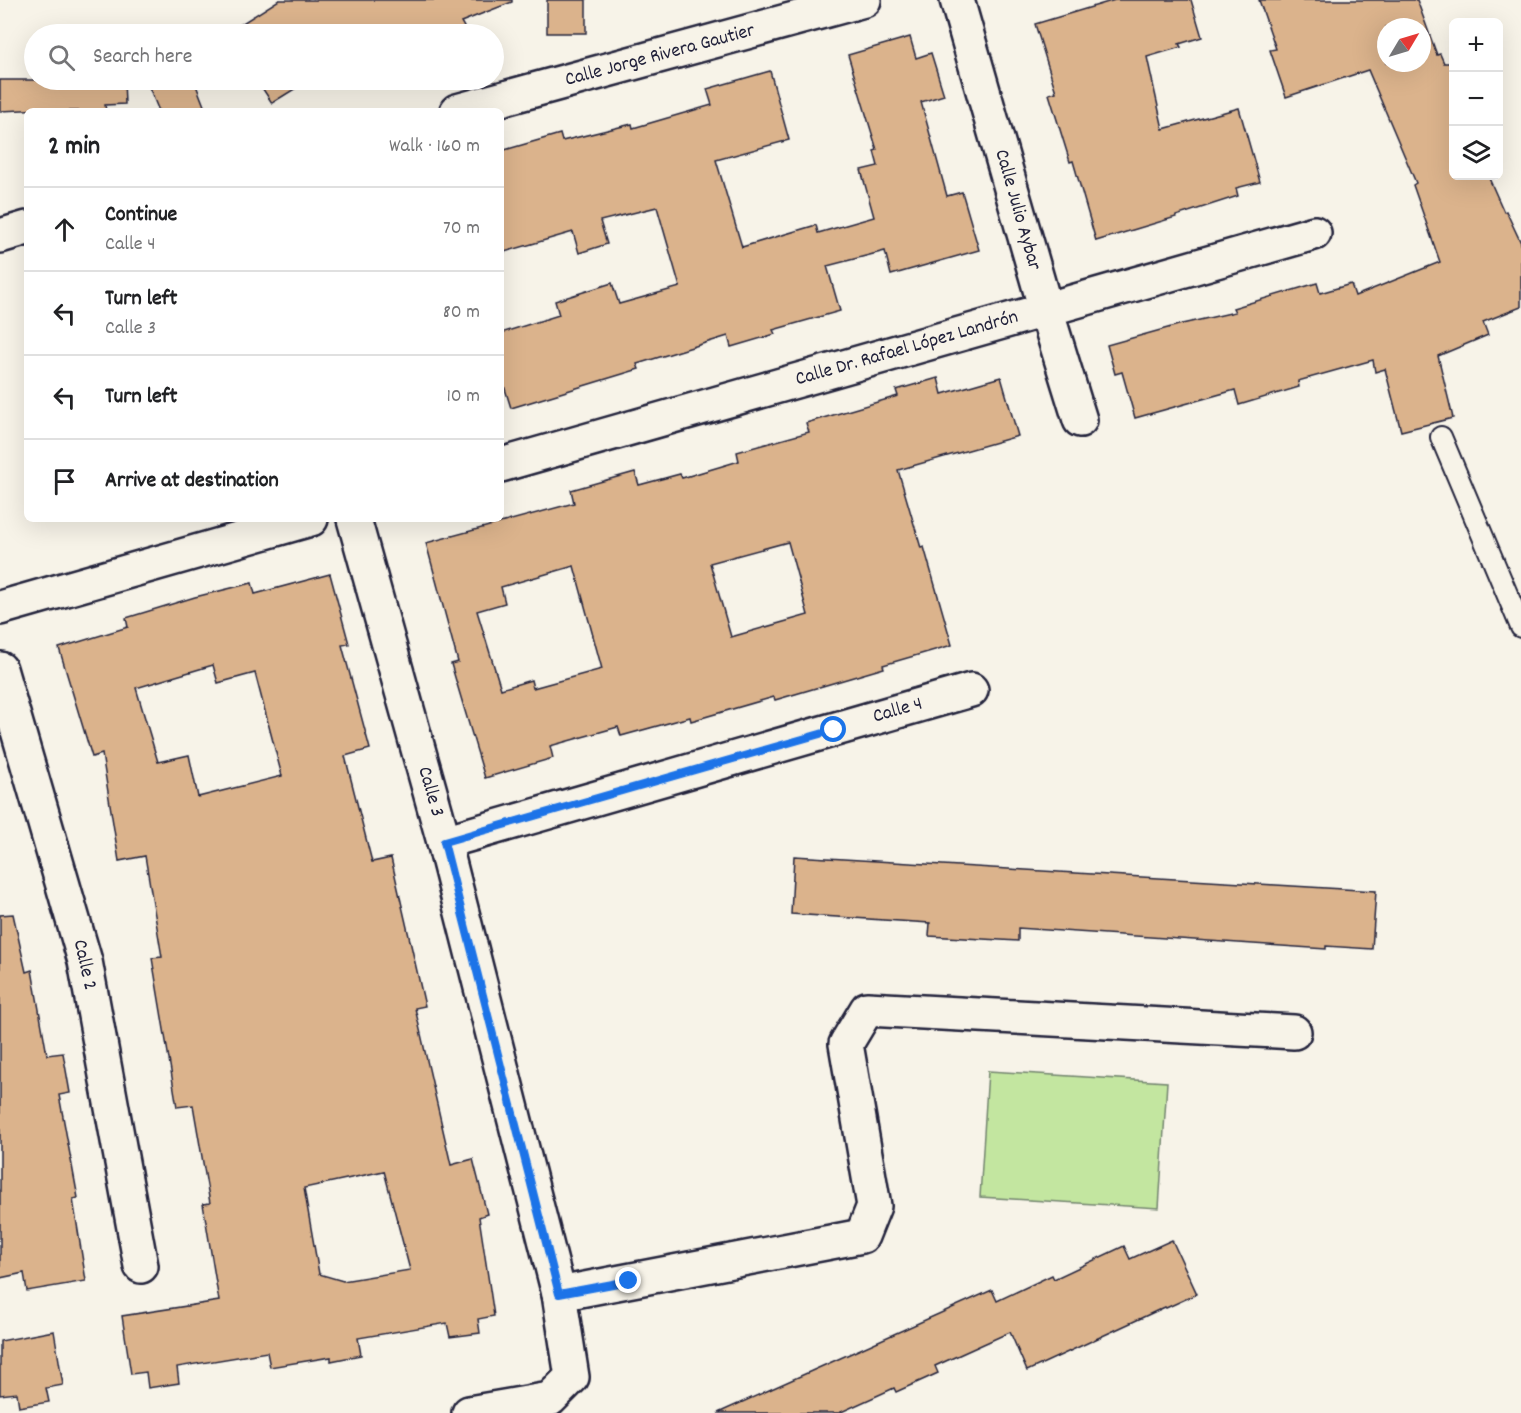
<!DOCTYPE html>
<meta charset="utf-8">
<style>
body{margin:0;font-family:Dekko,sans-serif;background:#f2f2f2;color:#202124}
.controls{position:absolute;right:18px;top:18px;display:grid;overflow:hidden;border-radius:9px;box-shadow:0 6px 24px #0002}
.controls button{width:54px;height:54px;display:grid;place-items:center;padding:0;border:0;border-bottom:2px solid #e0e0e0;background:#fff;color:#202124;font:30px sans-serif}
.compass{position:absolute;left:1377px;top:18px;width:54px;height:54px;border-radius:50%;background:#fff;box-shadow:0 6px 24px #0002;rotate:52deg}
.stop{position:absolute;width:18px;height:18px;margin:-14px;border:4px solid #1a73e8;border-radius:50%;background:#fff}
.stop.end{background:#1a73e8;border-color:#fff;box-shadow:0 2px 6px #0008}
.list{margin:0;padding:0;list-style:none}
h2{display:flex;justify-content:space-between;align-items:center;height:78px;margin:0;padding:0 24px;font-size:26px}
h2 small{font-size:20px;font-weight:400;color:#757577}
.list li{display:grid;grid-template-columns:39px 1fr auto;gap:18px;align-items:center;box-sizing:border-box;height:84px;padding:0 24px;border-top:2px solid #e0e0e0}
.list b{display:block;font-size:22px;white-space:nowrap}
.list p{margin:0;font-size:20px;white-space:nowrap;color:#757577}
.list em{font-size:20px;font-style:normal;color:#757577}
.icon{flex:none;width:33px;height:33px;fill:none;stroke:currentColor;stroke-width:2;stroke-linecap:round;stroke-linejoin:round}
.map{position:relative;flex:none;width:1521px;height:1413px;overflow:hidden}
.search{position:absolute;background:#fff;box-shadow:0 6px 24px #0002;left:24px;top:24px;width:480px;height:66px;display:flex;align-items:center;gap:15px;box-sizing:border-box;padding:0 21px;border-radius:33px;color:#757577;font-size:22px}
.panel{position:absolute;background:#fff;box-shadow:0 6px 24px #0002;left:24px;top:108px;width:480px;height:414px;border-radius:9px}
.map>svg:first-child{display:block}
.green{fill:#c3e6a0;stroke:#72846e;stroke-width:1.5}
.building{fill:#dbb38c;stroke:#22223b;stroke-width:1.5;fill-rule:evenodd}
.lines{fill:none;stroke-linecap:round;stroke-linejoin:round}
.lane-casing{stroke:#22223b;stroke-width:24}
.street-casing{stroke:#22223b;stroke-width:38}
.lane{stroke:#f7f3e8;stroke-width:20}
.street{stroke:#f7f3e8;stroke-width:33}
.route{stroke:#1a73e8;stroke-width:8}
.labels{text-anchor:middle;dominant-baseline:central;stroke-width:4.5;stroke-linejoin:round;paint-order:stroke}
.street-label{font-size:20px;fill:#22223b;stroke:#f7f3e8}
</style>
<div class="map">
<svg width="1521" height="1413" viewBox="0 0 1521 1413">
<rect width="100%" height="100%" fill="#f7f3e8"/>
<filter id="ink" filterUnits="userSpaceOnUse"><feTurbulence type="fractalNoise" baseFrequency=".0167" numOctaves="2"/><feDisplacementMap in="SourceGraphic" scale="12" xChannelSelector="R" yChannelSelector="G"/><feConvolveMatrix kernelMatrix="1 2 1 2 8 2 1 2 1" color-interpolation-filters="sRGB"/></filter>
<g filter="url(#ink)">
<polygon class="green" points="988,1071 1167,1082 1159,1208 980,1197"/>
<g class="building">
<polygon points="279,0 512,0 512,2 461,22 468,34 228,34 227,33"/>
<rect x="547" y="0" width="39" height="33"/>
<polygon points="1115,0 1191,0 1202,37 1179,44 1181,47 1147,57 1163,129 1239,108 1260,182 1236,188 1238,196 1176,216 1176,217 1096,241 1073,161 1070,162 1049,94 1056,92 1035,24"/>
<path d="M1259 0H1417L1437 55 1440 54 1444 63H1454V176H1488L1504 212 1506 211 1521 243V307L1483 322 1488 335 1438 356 1453 418 1401 431 1385 369 1375 372 1373 360 1298 381 1299 387 1239 405 1235 390 1135 418 1122 372 1115 374 1107 345 1182 324 1235 312 1233 308 1317 283 1320 293 1351 284 1355 296 1440 262 1413 185 1416 183 1368 70 1286 97 1270 50 1276 49ZM1386 27H1422V63H1386Z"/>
<polygon points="910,37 916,58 931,53 944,95 921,102 947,196 962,192 979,250 891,275 885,251 827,266 840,311 773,330 775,334 731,347 728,336 637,364 639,369 511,408 501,376 501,333 559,315 555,301 612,283 619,304 680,287 657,207 600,221 607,244 579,253 573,232 501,253 501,151 560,134 562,141 632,124 633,128 712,105 707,89 770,71 789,140 716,160 742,247 816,225 818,233 874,217 861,170 878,166 874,151 877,150 848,55"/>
<polygon points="0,80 124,80 125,104 105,105 106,111 45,111 45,109 0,111"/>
<polygon points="146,80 194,80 206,111 159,111"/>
<polygon points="257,80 309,80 272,103"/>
<path d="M1001 377 1018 436 898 470 921 548 924 547 952 645 883 665 884 668 775 700 774 697 691 721 690 717 621 736 618 727 550 746 553 758 485 778 451 664 458 662 426 543 574 503 571 490 635 472 639 485 680 474 682 478 739 461 737 452 809 432 806 423 898 396 896 390 938 378 942 394ZM788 542 808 615 731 637 710 563ZM574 566 602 669 533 688 531 680 501 689 477 611 505 603 501 587Z"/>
<path d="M330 574 349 644 342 645 370 749 345 756 372 862 391 858 425 1006 415 1008 451 1165 473 1159 487 1214 479 1217 494 1316 478 1319 480 1333 450 1337 447 1323 358 1338 361 1355 331 1361V1357L270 1367 267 1352 177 1367 179 1383 148 1388 146 1372 131 1374 122 1316 219 1301 203 1204 210 1203 193 1105 177 1107 152 958 162 957 145 856 119 861 102 754 92 757 59 648 128 627 126 618 195 597 252 583 255 594ZM213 665 218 683 255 673 282 776 198 797 189 755 158 762 136 688ZM384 1171 410 1270 343 1281 319 1274 304 1188Z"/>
<polygon points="794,856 1376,891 1372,949 1326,946 1326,949 1018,928 1018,941 929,936 930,923 791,914"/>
<polygon points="13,914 26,972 32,970 47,1055 63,1053 70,1093 59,1095 78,1198 73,1199 86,1281 27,1291 24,1273 0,1278 0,915"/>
<polygon points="1172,1240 1197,1294 1166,1308 1165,1307 1027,1371 1010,1332 935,1366 938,1373 896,1392 894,1388 839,1413 718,1413 992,1290 997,1301 1052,1275 1054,1279 1124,1246 1130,1259"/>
<polygon points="54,1331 63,1385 46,1388 49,1402 19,1407 17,1393 0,1395 0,1341"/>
</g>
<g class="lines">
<g class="lane-casing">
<polyline id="lane" points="1441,437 1521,627"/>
</g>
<g class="street-casing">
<g id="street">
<polyline points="957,0 1046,310 1080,420"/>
<polyline points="457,111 864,0"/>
<polyline points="0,236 27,228"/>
<polyline points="501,465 1314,233"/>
<polyline points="354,519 444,842 559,1294 572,1377 550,1399 469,1413"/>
<polyline points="0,608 311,519"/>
<polyline points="0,669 85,961 141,1266"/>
<polyline points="444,842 971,690"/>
<polyline points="559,1294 862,1236 874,1206 846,1044 867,1009 1294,1032"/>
</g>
</g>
<use href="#lane" class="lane"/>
<use href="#street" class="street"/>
</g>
</g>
<g class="lines" filter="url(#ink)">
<polyline class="route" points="629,1281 559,1294 444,842 834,730"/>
</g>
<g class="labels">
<g class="street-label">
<text transform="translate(660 56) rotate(-15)">Calle Jorge Rivera Gautier</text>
<text transform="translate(1017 210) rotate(74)">Calle Julio Aybar</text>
<text transform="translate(907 349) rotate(-16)">Calle Dr. Rafael López Landrón</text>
<text transform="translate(898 711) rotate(-16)">Calle 4</text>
<text transform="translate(430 792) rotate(74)">Calle 3</text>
<text transform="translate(84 965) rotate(77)">Calle 2</text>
</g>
</g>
</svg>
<div class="controls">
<button>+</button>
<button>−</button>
<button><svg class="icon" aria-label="layers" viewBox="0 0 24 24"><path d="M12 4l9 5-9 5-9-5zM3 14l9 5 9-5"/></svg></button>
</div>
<svg class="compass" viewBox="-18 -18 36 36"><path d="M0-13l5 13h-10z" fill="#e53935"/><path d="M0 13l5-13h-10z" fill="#757577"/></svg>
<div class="stop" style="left:834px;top:730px"></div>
<div class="stop end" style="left:629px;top:1281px"></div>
<div class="search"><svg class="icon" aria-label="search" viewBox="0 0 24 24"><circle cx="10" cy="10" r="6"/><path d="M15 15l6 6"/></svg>Search here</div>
<section class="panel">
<h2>2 min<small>Walk · 160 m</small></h2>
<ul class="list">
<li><svg class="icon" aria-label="ahead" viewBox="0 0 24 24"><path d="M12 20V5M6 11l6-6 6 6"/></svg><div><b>Continue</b><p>Calle 4</p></div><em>70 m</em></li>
<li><svg class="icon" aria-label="left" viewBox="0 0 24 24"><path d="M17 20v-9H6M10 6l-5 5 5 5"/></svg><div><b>Turn left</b><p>Calle 3</p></div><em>80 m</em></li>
<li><svg class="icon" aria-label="left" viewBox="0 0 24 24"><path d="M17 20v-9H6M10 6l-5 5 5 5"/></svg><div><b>Turn left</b></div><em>10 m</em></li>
<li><svg class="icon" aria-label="arrive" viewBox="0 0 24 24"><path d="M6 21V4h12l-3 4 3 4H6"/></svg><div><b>Arrive at destination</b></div></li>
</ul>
</section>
</div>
